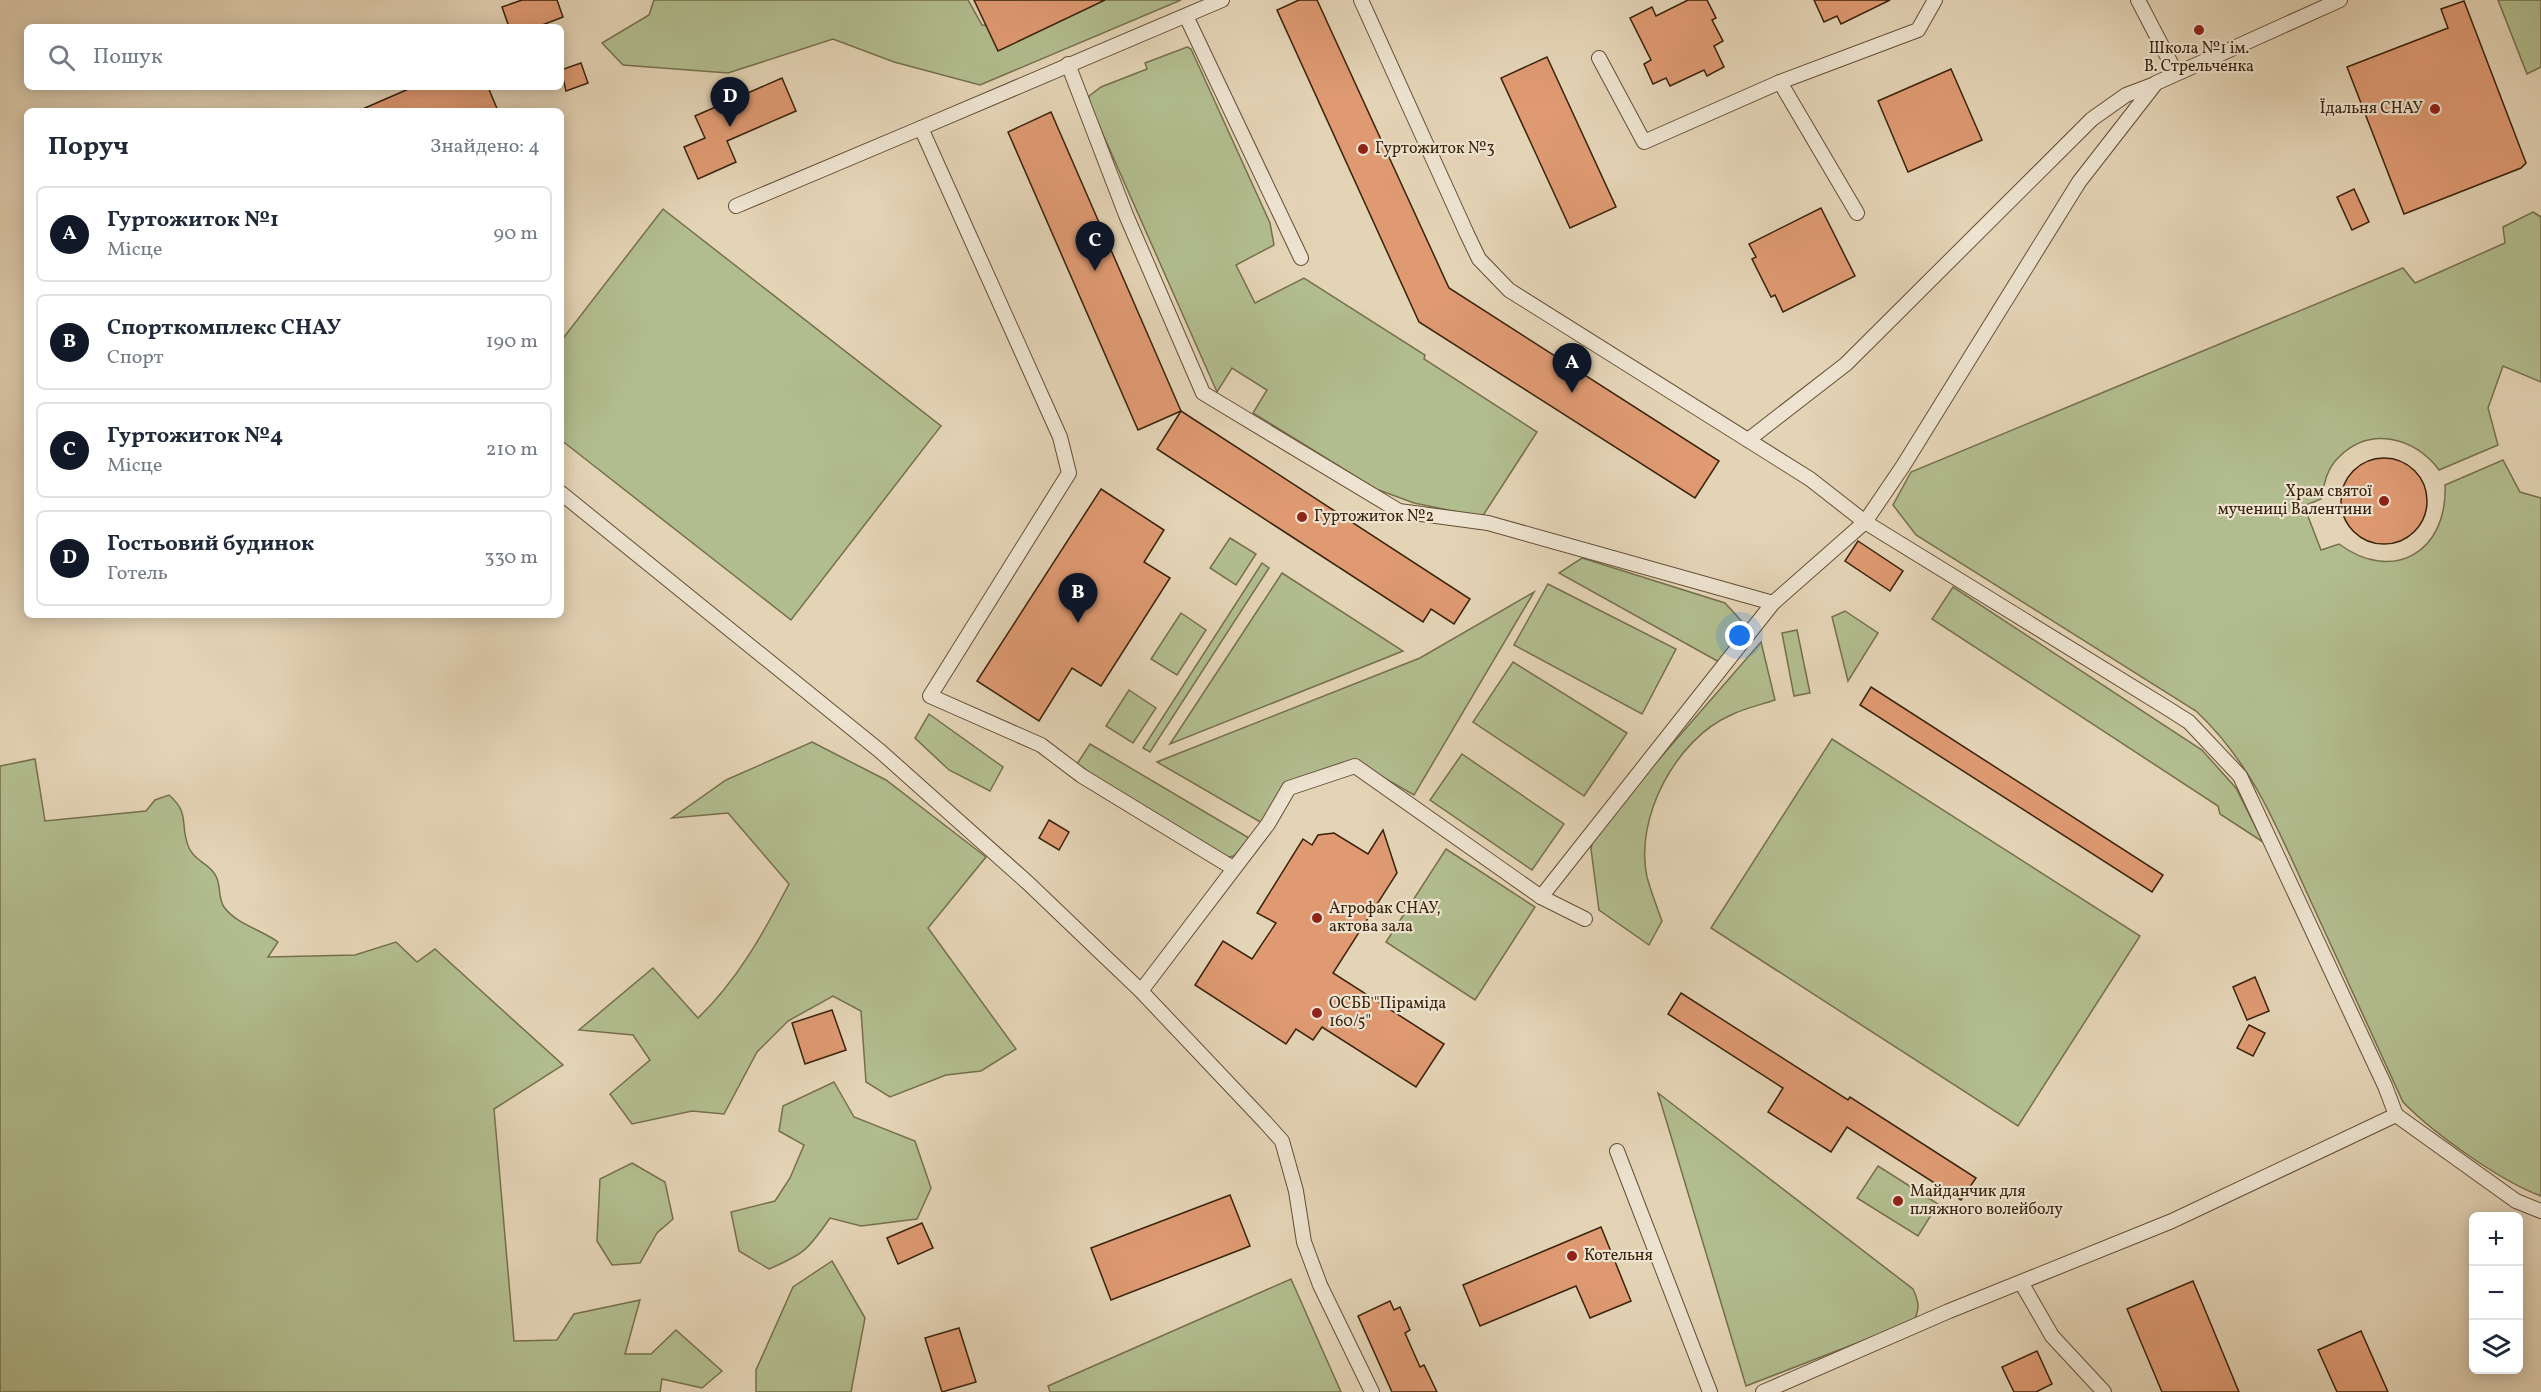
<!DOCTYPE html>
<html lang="uk">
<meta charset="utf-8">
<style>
body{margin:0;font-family:Vollkorn,serif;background:#f2f2f3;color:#1f2937}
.controls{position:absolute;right:18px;bottom:18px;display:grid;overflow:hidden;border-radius:9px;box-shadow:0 3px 15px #0003}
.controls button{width:54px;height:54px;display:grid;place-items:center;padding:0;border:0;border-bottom:2px solid #e0e1e3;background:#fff;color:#1f2937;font:30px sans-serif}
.you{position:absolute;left:1740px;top:636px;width:21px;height:21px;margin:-15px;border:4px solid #fff;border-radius:50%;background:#1a73e8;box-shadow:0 0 0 9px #1a73e833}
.badge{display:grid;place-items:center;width:39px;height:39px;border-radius:50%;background:#111827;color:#fff;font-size:20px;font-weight:700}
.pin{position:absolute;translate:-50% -50px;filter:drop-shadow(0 2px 3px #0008)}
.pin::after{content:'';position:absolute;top:32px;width:21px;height:18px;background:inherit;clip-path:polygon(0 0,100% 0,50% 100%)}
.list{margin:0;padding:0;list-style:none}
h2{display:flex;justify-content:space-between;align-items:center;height:78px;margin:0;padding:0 24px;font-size:26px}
h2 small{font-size:20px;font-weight:400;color:#747a83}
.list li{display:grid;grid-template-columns:39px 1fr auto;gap:18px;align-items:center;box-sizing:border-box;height:96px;margin:0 12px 12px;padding:0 12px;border:2px solid #e0e1e3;border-radius:9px}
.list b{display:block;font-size:22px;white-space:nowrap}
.list p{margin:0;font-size:20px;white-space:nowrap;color:#747a83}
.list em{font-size:20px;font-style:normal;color:#747a83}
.icon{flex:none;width:33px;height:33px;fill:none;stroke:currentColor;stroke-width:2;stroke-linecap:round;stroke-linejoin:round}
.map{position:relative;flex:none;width:2541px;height:1392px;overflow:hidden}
.search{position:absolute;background:#fff;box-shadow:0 3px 15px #0003;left:24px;top:24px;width:540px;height:66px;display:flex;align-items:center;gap:15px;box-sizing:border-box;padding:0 21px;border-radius:9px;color:#747a83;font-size:22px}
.panel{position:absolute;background:#fff;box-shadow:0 3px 15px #0003;left:24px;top:108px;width:540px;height:510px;border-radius:9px}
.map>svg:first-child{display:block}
.green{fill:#b2bd8f;stroke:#76704c;stroke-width:1.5}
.building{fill:#df9a72;stroke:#39220a;stroke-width:1.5}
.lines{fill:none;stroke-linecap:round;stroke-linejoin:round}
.lane-casing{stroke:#644e35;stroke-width:16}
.lane{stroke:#ede3d0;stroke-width:14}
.poi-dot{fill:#8f2418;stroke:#ede3d0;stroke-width:2}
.labels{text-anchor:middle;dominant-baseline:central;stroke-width:4.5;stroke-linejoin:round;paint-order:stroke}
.poi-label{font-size:16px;fill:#39220a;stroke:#ede3d0;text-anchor:start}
</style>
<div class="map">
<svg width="2541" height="1392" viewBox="0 0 2541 1392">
<rect width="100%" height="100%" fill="#e4d4b6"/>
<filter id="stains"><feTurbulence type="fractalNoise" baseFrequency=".00333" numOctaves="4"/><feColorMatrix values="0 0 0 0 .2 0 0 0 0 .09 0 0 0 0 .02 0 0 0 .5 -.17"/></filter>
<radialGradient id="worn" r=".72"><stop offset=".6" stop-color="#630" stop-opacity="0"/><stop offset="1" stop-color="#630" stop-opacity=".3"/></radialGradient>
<g class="green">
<polygon points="654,0 968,0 982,25 1039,30 1094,0 1181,0 980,85 894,62 833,39 728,73 623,65 602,43 649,15"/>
<polygon points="2498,0 2541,0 2541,67 2527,74"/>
<polygon points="1187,47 1191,49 1270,223 1274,245 1236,265 1255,303 1304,278 1425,355 1424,359 1537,432 1482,517 1414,503 1376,489 1253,413 1267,390 1232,368 1217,392 1090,105 1089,96 1101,87 1147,69 1145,63"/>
<polygon points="663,209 941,426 791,620 561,440 561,341"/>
<path d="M2533 212 2541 217V382L2503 366 2488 408 2498 445 2439 470C2415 437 2370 426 2339 457 2327 468 2324 484 2321 499L2304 506 2321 550 2339 544C2393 584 2448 552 2445 485L2503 460 2520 492 2541 498V1196C2500 1181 2433 1133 2403 1102 2373 1036 2343 971 2313 906 2280 835 2255 766 2196 711L1916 535 1893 505 1911 472 2403 268 2415 283 2505 243 2503 227Z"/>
<polygon points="1230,538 1256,554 1236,585 1210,568"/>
<polygon points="1582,558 1725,603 1747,627 1719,662 1559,573"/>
<polygon points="1262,563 1269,568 1150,752 1143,748"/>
<polygon points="1282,573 1403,651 1170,744"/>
<polygon points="1548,584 1676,649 1642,714 1514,645"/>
<polygon points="1953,587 2202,750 2236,788 2263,842 2220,814 2218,806 1932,619"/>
<polygon points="1534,592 1414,795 1360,764 1284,792 1262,823 1157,762 1420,658"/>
<polygon points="1845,611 1878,633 1848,681 1832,617"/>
<polygon points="1181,613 1206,630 1177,675 1151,659"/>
<polygon points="1797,630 1810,693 1794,696 1782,633"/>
<path d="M1761 642 1775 700C1760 705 1745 708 1731 715 1676 739 1634 818 1647 877 1651 892 1657 907 1662 921L1649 945 1599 910 1591 849 1594 834Z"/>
<polygon points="1513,662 1627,733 1584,796 1473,722"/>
<polygon points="1129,690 1156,708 1133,743 1106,726"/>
<polygon points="929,714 1003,767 990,791 949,770 915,738"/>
<polygon points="1832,739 2140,936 2018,1126 1711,928"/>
<path d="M812 742 886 780 986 857 928 928 1016 1049 981 1071 946 1075 890 1097 866 1082 861 1011 833 996 788 1021 757 1052 724 1114 692 1111 632 1124 610 1094 650 1060 633 1035 579 1030 653 968 698 1018C737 981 764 932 789 884L728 813 672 818 726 780Z"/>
<polygon points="1090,744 1249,838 1234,856 1210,860 1077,764"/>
<polygon points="1462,754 1564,824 1532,870 1430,800"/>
<path d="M35 759 45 821 146 811 155 800 169 795C191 814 179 825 189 848 195 861 206 862 214 873 222 882 217 897 224 907 236 924 262 930 278 942L268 957 355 955 396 942 417 962 435 949 563 1065 494 1109 514 1341 557 1340 574 1314 640 1300 625 1354H651L676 1330 722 1371 702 1388 662 1379 660 1392H0V766Z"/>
<polygon points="1446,849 1535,907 1475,1000 1386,942"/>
<path d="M834 1082 854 1117 915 1141 931 1188 917 1219 861 1226 830 1218C808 1250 804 1254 769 1269L739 1251 731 1212 775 1201 790 1178 804 1145 779 1131 783 1106Z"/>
<path d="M1658 1093 1913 1289C1919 1302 1920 1308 1914 1321L1746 1386Z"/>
<polygon points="632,1163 665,1182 673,1219 657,1233 640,1263 612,1265 597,1241 600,1179"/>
<polygon points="1878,1166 1938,1204 1918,1236 1857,1198"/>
<polygon points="832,1261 865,1318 851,1392 756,1392 756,1370 793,1287"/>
<polygon points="1291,1279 1341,1392 1050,1392 1048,1386"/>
</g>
<g class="building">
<polygon points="522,0 557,0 563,17 537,27 509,27 502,7"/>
<polygon points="974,0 1105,0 998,51"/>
<polygon points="1299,0 1317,0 1449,288 1719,461 1695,498 1419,322 1277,10"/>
<polygon points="1688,0 1707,0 1716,18 1712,20 1723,41 1714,46 1724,67 1707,76 1704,70 1670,86 1666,78 1653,84 1644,64 1651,60 1630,18 1652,7 1656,16"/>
<polygon points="1814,0 1890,0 1841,24 1837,16 1824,22"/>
<polygon points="2464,1 2526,163 2521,168 2404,214 2347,67 2448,28 2441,9"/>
<polygon points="1547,57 1616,207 1570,228 1501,78"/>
<polygon points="581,63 588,83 566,91 561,70"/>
<polygon points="1951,69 1982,140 1908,172 1878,101"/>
<polygon points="782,78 796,111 727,141 736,162 698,179 684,147 705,138 695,116"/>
<polygon points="413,87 488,87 498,111 358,111"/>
<polygon points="1051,112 1181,411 1138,430 1008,132"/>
<polygon points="2354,189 2369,222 2352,230 2337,197"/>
<polygon points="1821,208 1855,276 1783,312 1775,295 1771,297 1752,259 1756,257 1749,244"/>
<polygon points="1181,411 1470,599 1454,624 1431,609 1423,622 1157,449"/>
<circle cx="2384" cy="501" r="43"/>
<polygon points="1101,489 1164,530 1144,562 1170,578 1101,686 1072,668 1039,721 977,681"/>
<polygon points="1858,541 1903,571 1890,591 1845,561"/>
<polygon points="1871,687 2163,875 2152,892 1860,705"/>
<polygon points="1049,820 1069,832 1059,850 1039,838"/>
<polygon points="1383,830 1397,873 1333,973 1444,1044 1416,1087 1322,1027 1313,1040 1296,1029 1286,1044 1195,985 1223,941 1252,959 1276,923 1257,913 1303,839 1312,845 1318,835 1334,833 1368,854"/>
<polygon points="2255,977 2269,1011 2247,1020 2233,987"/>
<polygon points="1681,993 1848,1100 1850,1097 1976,1178 1961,1200 1847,1127 1831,1152 1768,1112 1783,1088 1668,1014"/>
<polygon points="832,1010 846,1050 805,1064 792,1023"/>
<polygon points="2249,1025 2265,1033 2253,1056 2237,1048"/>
<polygon points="1230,1195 1250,1246 1111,1300 1091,1248"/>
<polygon points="922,1223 933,1248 898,1264 887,1238"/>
<polygon points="1601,1227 1631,1301 1590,1318 1576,1286 1480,1326 1463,1285"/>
<polygon points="2193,1281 2239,1392 2162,1392 2127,1309"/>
<polygon points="1390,1301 1394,1310 1400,1307 1410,1330 1405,1333 1420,1367 1424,1365 1437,1392 1392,1392 1358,1316"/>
<polygon points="959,1328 976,1382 942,1392 925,1338"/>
<polygon points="2361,1331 2388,1392 2337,1392 2318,1350"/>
<polygon points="2037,1351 2052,1384 2036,1392 2014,1392 2002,1367"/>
</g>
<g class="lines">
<g class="lane-casing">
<g id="lane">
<polyline points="1222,0 921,128 1060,437 1069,473 930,696 1041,745 1082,776 1233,868"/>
<polyline points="1361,0 1467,234 1479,259 1509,290 1810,479 1865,522 2167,708 2189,722 2240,776 2385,1086 2396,1115"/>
<polyline points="2138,0 2176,73"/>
<polyline points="1186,16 1301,258"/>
<polyline points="1599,58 1644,142 1780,82 1918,30 1935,0"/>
<polyline points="1068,64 1126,215 1203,393 1399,511 1488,523 1773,603 1865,522 1903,466 2079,182 2156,83 2340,0"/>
<polyline points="1780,82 1857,213"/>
<polyline points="736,206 921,128"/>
<polyline points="1748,440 1846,364 2092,119 2126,95 2155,84"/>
<polyline points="561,493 880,751 1028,883 1141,991 1265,1122 1282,1141 1296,1191 1304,1242 1320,1285 1372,1392"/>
<polyline points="1541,897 1585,919"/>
<polyline points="1141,991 1268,824 1289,788 1355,766 1541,897 1773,603"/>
<polyline points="1617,1151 1710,1392"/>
<polyline points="2022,1284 2052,1336 2104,1392"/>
<polyline points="1763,1392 1949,1311 2172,1221 2396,1115 2516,1201 2541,1211"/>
</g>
</g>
<use href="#lane" class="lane"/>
</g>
<g class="poi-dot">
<circle cx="2199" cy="30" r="6"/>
<circle cx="2435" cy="109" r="6"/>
<circle cx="1363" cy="149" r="6"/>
<circle cx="2384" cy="501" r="6"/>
<circle cx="1302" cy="517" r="6"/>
<circle cx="1317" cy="918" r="6"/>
<circle cx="1317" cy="1013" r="6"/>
<circle cx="1898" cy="1201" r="6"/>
<circle cx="1572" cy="1256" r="6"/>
</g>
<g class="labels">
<g class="poi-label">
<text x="2199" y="49" text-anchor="middle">Школа №1 ім.<tspan x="2199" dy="18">В. Стрельченка</tspan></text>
<text x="2423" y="109" text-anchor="end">Їдальня СНАУ</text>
<text x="1375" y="149">Гуртожиток №3</text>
<text x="2372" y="492" text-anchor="end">Храм святої<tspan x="2372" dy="18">мучениці Валентини</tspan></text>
<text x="1314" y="517">Гуртожиток №2</text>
<text x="1329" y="909">Агрофак СНАУ,<tspan x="1329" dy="18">актова зала</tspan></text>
<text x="1329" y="1004">ОСББ "Піраміда<tspan x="1329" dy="18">160/5"</tspan></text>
<text x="1910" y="1192">Майданчик для<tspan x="1910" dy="18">пляжного волейболу</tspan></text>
<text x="1584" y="1256">Котельня</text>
</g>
</g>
<rect width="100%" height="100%" filter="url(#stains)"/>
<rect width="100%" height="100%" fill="url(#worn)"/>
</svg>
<div class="controls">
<button>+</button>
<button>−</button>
<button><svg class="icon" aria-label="layers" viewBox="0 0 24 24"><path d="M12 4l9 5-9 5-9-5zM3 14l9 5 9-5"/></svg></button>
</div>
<div class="you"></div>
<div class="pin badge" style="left:1572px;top:393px">A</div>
<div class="pin badge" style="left:1078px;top:623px">B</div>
<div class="pin badge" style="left:1095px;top:271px">C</div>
<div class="pin badge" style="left:730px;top:127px">D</div>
<div class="search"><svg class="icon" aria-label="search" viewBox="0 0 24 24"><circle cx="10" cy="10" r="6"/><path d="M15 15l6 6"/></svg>Пошук</div>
<section class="panel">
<h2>Поруч<small>Знайдено: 4</small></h2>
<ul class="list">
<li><span class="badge">A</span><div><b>Гуртожиток №1</b><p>Місце</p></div><em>90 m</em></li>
<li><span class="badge">B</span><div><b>Спорткомплекс СНАУ</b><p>Спорт</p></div><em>190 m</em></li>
<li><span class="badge">C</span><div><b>Гуртожиток №4</b><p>Місце</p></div><em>210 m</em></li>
<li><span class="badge">D</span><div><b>Гостьовий будинок</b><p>Готель</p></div><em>330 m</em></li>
</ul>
</section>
</div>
